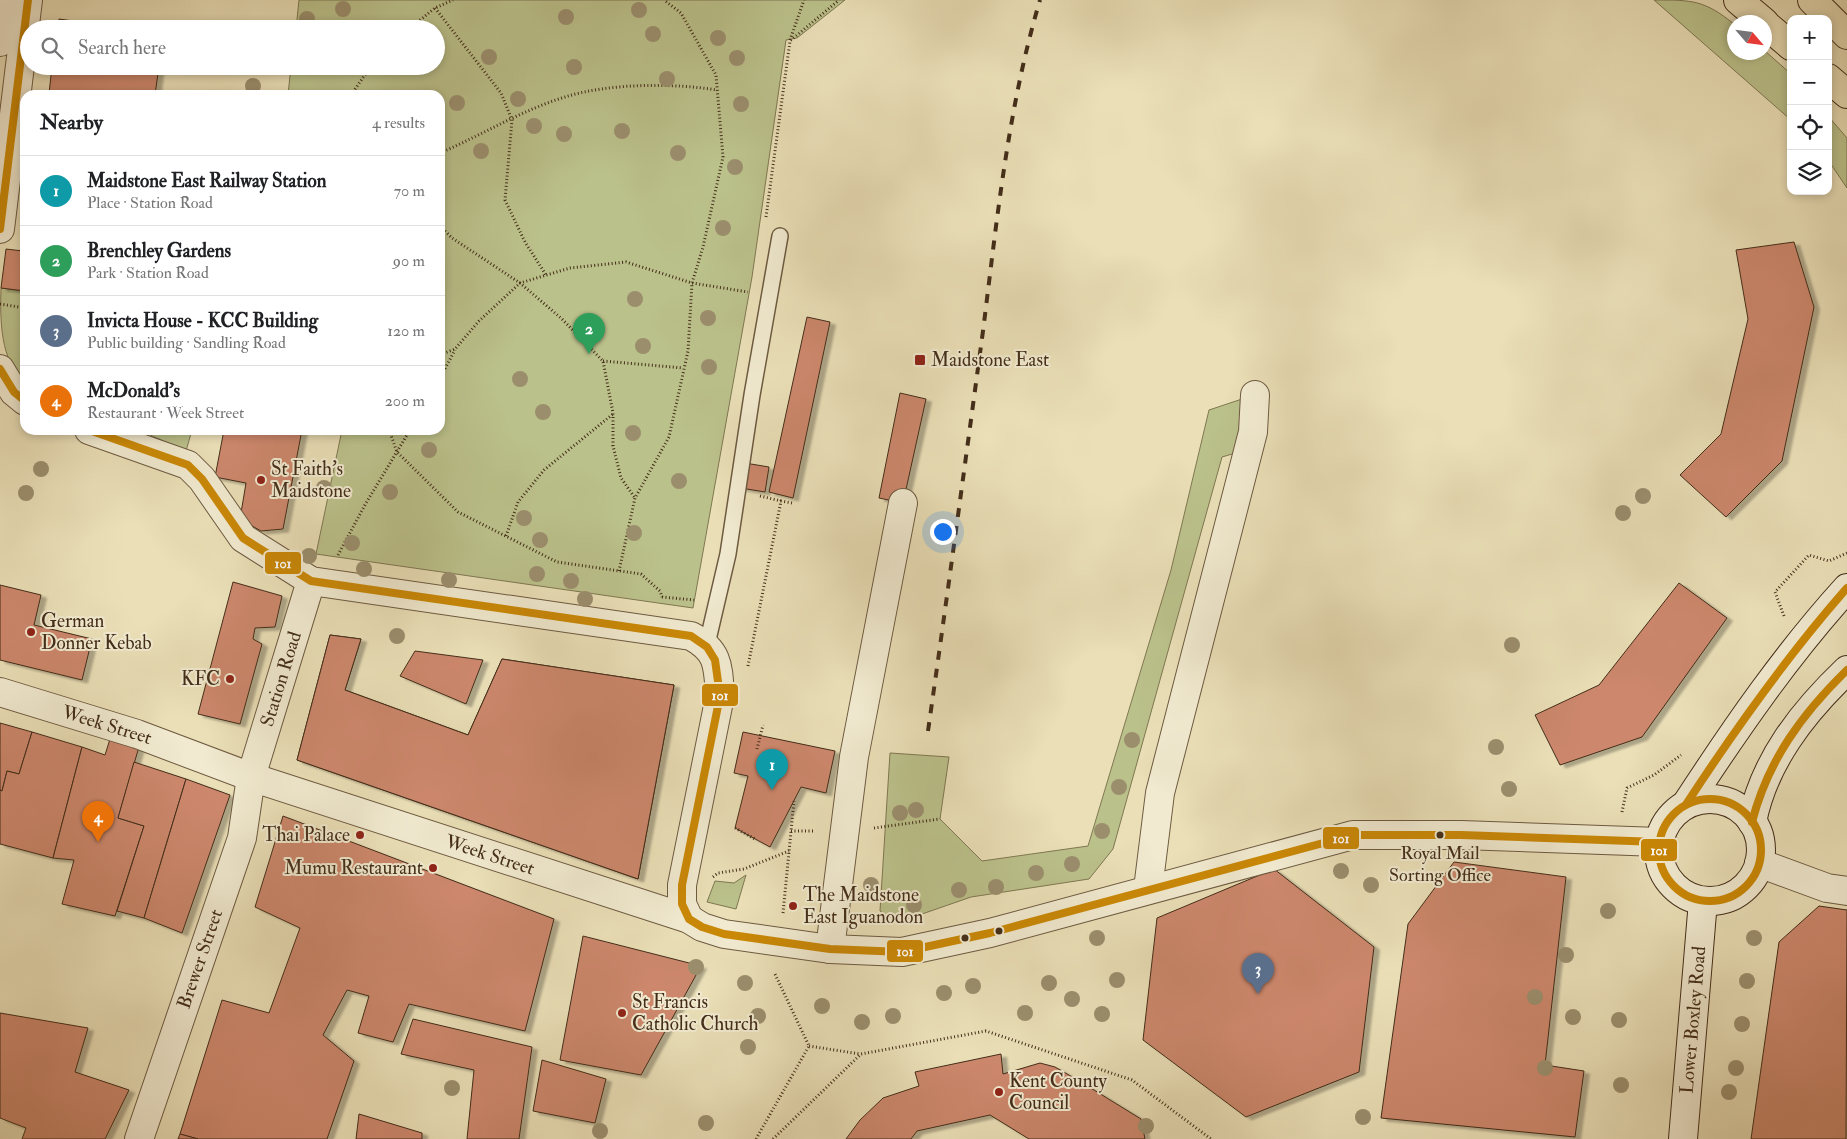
<!DOCTYPE html>
<meta charset="utf-8">
<style>
body{margin:0;font-family:"IM FELL Double Pica",serif;background:#f6f6f6;color:#202124}
.controls{position:absolute;right:15px;top:15px;display:grid;overflow:hidden;border-radius:10px;box-shadow:0 2px 8px #0003}
.controls button{width:45px;height:45px;display:grid;place-items:center;padding:0;border:0;border-bottom:1px solid #e0e0e0;background:#fff;color:#202124;font:25px sans-serif}
.compass{position:absolute;left:1727px;top:15px;width:45px;height:45px;border-radius:50%;background:#fff;box-shadow:0 2px 8px #0003;rotate:118deg}
.you{position:absolute;left:942px;top:531px;width:18px;height:18px;margin:-12px;border:4px solid #fff;border-radius:50%;background:#1a73e8;box-shadow:0 0 0 8px #1a73e833}
.badge{display:grid;place-items:center;width:32px;height:32px;border-radius:50%;background:#8f2418;color:#fff;font-size:16px;font-weight:700}
.pin{position:absolute;translate:-50% -41px;filter:drop-shadow(0 1px 2px #0008)}
.pin::after{content:'';position:absolute;top:26px;width:18px;height:15px;background:inherit;clip-path:polygon(0 0,100% 0,50% 100%)}
.list{margin:0;padding:0;list-style:none}
h2{display:flex;justify-content:space-between;align-items:center;height:65px;margin:0;padding:0 20px;font-size:21px}
h2 small{font-size:16px;font-weight:400;color:#757577}
.list li{display:grid;grid-template-columns:32px 1fr auto;gap:15px;align-items:center;box-sizing:border-box;height:70px;padding:0 20px;border-top:1px solid #e0e0e0}
.list b{display:block;font-size:19px;white-space:nowrap}
.list p{margin:0;font-size:16px;white-space:nowrap;color:#757577}
.list em{font-size:16px;font-style:normal;color:#757577}
.icon{flex:none;width:28px;height:28px;fill:none;stroke:currentColor;stroke-width:2;stroke-linecap:round;stroke-linejoin:round}
.map{position:relative;flex:none;width:1847px;height:1139px;overflow:hidden}
.search{position:absolute;background:#fff;box-shadow:0 2px 8px #0003;left:20px;top:20px;width:425px;height:55px;display:flex;align-items:center;gap:12px;box-sizing:border-box;padding:0 18px;border-radius:28px;color:#757577;font-size:19px}
.panel{position:absolute;background:#fff;box-shadow:0 2px 8px #0003;left:20px;top:90px;width:425px;height:345px;border-radius:15px}
.map>svg:first-child{display:block}
.green{fill:#bbc18b;stroke:#7f7752}
.building{fill:#cc876c;stroke:#432d19;fill-rule:evenodd;filter:url(#shadow)}
.lines{fill:none;stroke-linecap:round;stroke-linejoin:round}
.lane-casing{stroke:#6d5a40;stroke-width:18}
.street-casing{stroke:#6d5a40;stroke-width:30}
.secondary-casing{stroke:#432d19;stroke-width:30}
.highway-casing{stroke:#432d19;stroke-width:30}
.path{stroke:#432d19;stroke-width:3;stroke-dasharray:1 2.5;stroke-linecap:butt}
.lane{stroke:#f1ead0;stroke-width:15}
.street{stroke:#f1ead0;stroke-width:28}
.secondary{stroke:#f1ead0;stroke-width:28}
.highway{stroke:#eadfb7;stroke-width:28}
.rail{stroke:#432d19;stroke-width:4;stroke-dasharray:9 9;stroke-linecap:butt}
.bus-1-casing{stroke:#f1ead0;stroke-width:11}
.bus-1{stroke:#ca8806;stroke-width:8}
.tree{fill:#9b8e6d}
.poi-dot{fill:#8f2418;stroke:#f1ead0;stroke-width:2}
.bus-dot{fill:#432d19;stroke:#f1ead0;stroke-width:2}
.labels{text-anchor:middle;dominant-baseline:central;stroke-width:4;stroke-linejoin:round;paint-order:stroke}
.bus-label{font-size:18px;fill:#432d19;stroke:#f1ead0}
.poi-label{font-size:19px;fill:#432d19;stroke:#f1ead0;text-anchor:start}
.street-label{font-size:19px;fill:#432d19;stroke:#f1ead0}
.line-badge{stroke:#f1ead0;stroke-width:2}
.badge-label{font-size:14px;text-anchor:middle;font-weight:bold;fill:#fff}
</style>
<div class="map">
<svg width="1847" height="1139" viewBox="0 0 1847 1139">
<defs>
<filter id="shadow"><feDropShadow dx="5.5" dy="3" stdDeviation="1" flood-color="#0004"/></filter>
</defs>
<rect width="100%" height="100%" fill="#eadfb7"/>
<filter id="stains"><feTurbulence type="fractalNoise" baseFrequency=".004" numOctaves="4"/><feColorMatrix values="0 0 0 0 .2 0 0 0 0 .09 0 0 0 0 .02 0 0 0 .5 -.17"/></filter>
<radialGradient id="worn" r=".72"><stop offset=".6" stop-color="#630" stop-opacity="0"/><stop offset="1" stop-color="#630" stop-opacity=".3"/></radialGradient>
<g class="green">
<polygon points="299,0 845,0 797,38 786,40 752,277 693,608 316,554 342,430 440,430 440,95 288,95 291,66 436,66 436,29 296,29"/>
<path d="M1654 0C1693 0 1704 0 1734 24V52H1764L1765 51 1791 74V120Z"/>
<polygon points="1828,116 1847,138 1847,188 1828,160"/>
<path d="M1 288 25 291V380C0 363 0 319 1 288Z"/>
<polygon points="1245,398 1239,452 1222,457 1113,849 1089,879 971,897 899,922 880,911 890,753 949,757 940,819 982,861 1088,846 1171,570 1209,410"/>
<polygon points="139,430 192,430 186,451"/>
<polygon points="746,875 736,909 707,902 715,881 734,883"/>
</g>
<g class="building">
<polygon points="59,19 130,29 57,29"/>
<polygon points="52,66 159,66 155,95 49,94"/>
<polygon points="25,237 25,291 1,288 6,249 23,251"/>
<polygon points="1794,242 1814,307 1782,461 1726,517 1680,475 1721,434 1748,319 1736,250"/>
<polygon points="807,317 830,322 793,498 769,492"/>
<polygon points="900,393 926,399 903,503 879,498"/>
<polygon points="224,430 302,430 283,529 261,531 240,519 246,483 215,477"/>
<polygon points="745,463 769,467 765,492 741,488"/>
<polygon points="233,582 282,596 275,627 255,628 253,639 262,644 240,724 198,714"/>
<polygon points="1679,583 1727,618 1642,737 1560,765 1535,715 1599,685"/>
<polygon points="0,585 41,595 34,625 92,639 82,680 0,660"/>
<path d="M330 635 361 639 345 690 468 735 502 659 674 685 638 879 297 760ZM563 704 624 713 607 795 537 773 543 757H546Z"/>
<polygon points="330,635 361,639 345,690 468,735 502,659 674,685 638,879 297,760"/>
<polygon points="415,651 483,660 466,704 400,676"/>
<polygon points="0,723 32,732 19,774 7,771 2,791 0,790"/>
<polygon points="32,732 82,747 53,858 0,844 0,790 2,791 7,771 19,774"/>
<polygon points="743,732 835,751 826,793 801,787 770,847 735,828 748,776 734,773"/>
<polygon points="110,739 139,747 118,818 144,826 115,916 62,904 74,860 53,858 82,747 105,755"/>
<polygon points="134,762 186,779 144,918 117,911 144,826 118,818"/>
<polygon points="186,779 230,795 182,933 144,918"/>
<polygon points="283,816 554,919 525,1031 409,1004 393,1042 358,1033 369,996 347,990 323,1035 354,1061 327,1139 198,1139 180,1134 222,1000 269,1013 300,928 255,907"/>
<polygon points="1454,862 1566,877 1545,1065 1584,1071 1575,1137 1381,1118 1408,924"/>
<polygon points="1274,869 1374,947 1359,1072 1246,1117 1143,1040 1157,918"/>
<polygon points="1819,906 1847,910 1846,1139 1751,1139 1779,942"/>
<polygon points="583,936 701,966 641,1075 560,1060"/>
<polygon points="0,1013 88,1028 75,1072 129,1090 105,1139 22,1139 26,1128 0,1118"/>
<polygon points="413,1019 532,1047 519,1139 467,1139 474,1070 401,1054"/>
<polygon points="1001,1054 1003,1074 1040,1063 1055,1067 1081,1082 1141,1119 1145,1139 1029,1139 990,1115 917,1131 911,1139 846,1139 860,1120 883,1098 919,1086 915,1072"/>
<polygon points="542,1060 606,1079 595,1123 533,1111"/>
<polygon points="359,1114 422,1133 422,1139 356,1139"/>
<polygon points="180,1134 198,1139 178,1139"/>
</g>
<g class="lines">
<g class="lane-casing">
<polyline id="lane" points="707,644 728,554 752,395 780,236"/>
</g>
<g class="street-casing">
<g id="street">
<polyline points="0,42 7,0"/>
<polyline points="0,229 28,0"/>
<polyline points="0,369 14,392 25,401"/>
<path d="M89 430 188 465 202 479 243 538 311 581 691 636C719 651 718 666 720 696L682 885V904L689 919"/>
<polyline points="0,692 137,734 251,777 689,919 702,927 724,934 830,949 902,952 990,933 1353,835 1461,835 1659,842"/>
<polyline points="1759,863 1827,888 1847,891"/>
<polyline points="1148,889 1160,793 1253,432 1255,395"/>
<polyline points="830,949 854,757 903,503"/>
<polyline points="139,1139 242,838 251,777 311,581"/>
</g>
</g>
<g class="secondary-casing">
<g id="secondary">
<circle cx="1710" cy="850" r="51"/>
<path d="M1687 803C1736 728 1787 654 1847 588"/>
<path d="M1752 822C1764 761 1803 712 1847 670"/>
<polyline points="1683,1139 1703,901"/>
</g>
</g>
<g class="highway-casing">
<g id="highway">
<polyline points="1738,0 1764,22"/>
<polyline points="1812,0 1847,35"/>
<polyline points="1764,23 1791,46"/>
<polyline points="1828,78 1847,94"/>
</g>
</g>
<g class="path">
<polyline points="435,8 501,93 512,120 505,200 525,242 546,275"/>
<polyline points="409,29 435,8 453,0"/>
<polyline points="790,40 804,0"/>
<polyline points="351,95 371,66"/>
<path d="M440 153C482 135 522 110 565 97 609 83 673 83 717 90"/>
<polyline points="766,217 790,41 839,0"/>
<polyline points="440,226 452,238 520,283 562,319 603,361 613,413 613,446 621,478 635,498"/>
<polyline points="0,304 25,308"/>
<polyline points="440,355 455,349 479,321 520,283 570,268 626,262 692,283 748,292"/>
<polyline points="603,361 683,368"/>
<polyline points="440,378 455,350"/>
<polyline points="389,430 397,452 458,512 557,562 641,574 660,591 662,597"/>
<polyline points="760,496 781,501"/>
<polyline points="506,536 518,502 544,470 613,414"/>
<polyline points="338,555 366,503 410,430"/>
<polyline points="619,571 635,498 669,437 688,351 692,283 703,247 723,157 716,75 681,13 664,0"/>
<polyline points="662,597 694,600"/>
<polyline points="1784,616 1775,592 1809,555 1829,561 1847,553"/>
<polyline points="748,666 781,501 792,503"/>
<polyline points="757,749 763,725"/>
<polyline points="1622,812 1627,788 1654,775 1681,755"/>
<polyline points="735,828 755,839"/>
<polyline points="874,828 940,819"/>
<polyline points="791,831 815,831"/>
<polyline points="713,877 718,873 744,869 789,851"/>
<polyline points="783,913 794,801"/>
<polyline points="809,1046 860,1054"/>
<polyline points="756,1139 809,1046 774,972"/>
<polyline points="773,1139 861,1054 986,1031 1132,1080 1211,1139"/>
</g>
<use href="#lane" class="lane"/>
<use href="#street" class="street"/>
<use href="#secondary" class="secondary"/>
<use href="#highway" class="highway"/>
<path class="rail" d="M928 731C947 598 965 464 983 331 997 220 1008 107 1040 0"/>
<g class="bus-1-casing">
<g id="bus-1">
<polyline points="0,229 28,0"/>
<polyline points="0,369 14,392 25,401"/>
<polyline points="89,430 188,465 202,479 243,538 311,581 691,636 707,647 715,660 720,696 682,885 682,904 689,919 702,927 724,934 830,949 902,952 990,933 1353,835 1461,835 1659,842"/>
<circle cx="1710" cy="850" r="51"/>
<path d="M1687 803C1736 728 1788 655 1847 588"/>
<path d="M1752 822C1768 760 1802 714 1847 670"/>
</g>
</g>
<use href="#bus-1" class="bus-1"/>
</g>
<g class="tree">
<circle cx="343" cy="9" r="8"/>
<circle cx="639" cy="10" r="8"/>
<circle cx="566" cy="17" r="8"/>
<circle cx="307" cy="19" r="8"/>
<circle cx="653" cy="34" r="8"/>
<circle cx="718" cy="38" r="8"/>
<circle cx="489" cy="57" r="8"/>
<circle cx="737" cy="58" r="8"/>
<circle cx="574" cy="67" r="8"/>
<circle cx="667" cy="79" r="8"/>
<circle cx="253" cy="86" r="8"/>
<circle cx="518" cy="99" r="8"/>
<circle cx="457" cy="103" r="8"/>
<circle cx="741" cy="104" r="8"/>
<circle cx="534" cy="126" r="8"/>
<circle cx="622" cy="131" r="8"/>
<circle cx="564" cy="134" r="8"/>
<circle cx="481" cy="151" r="8"/>
<circle cx="678" cy="153" r="8"/>
<circle cx="735" cy="167" r="8"/>
<circle cx="723" cy="228" r="8"/>
<circle cx="635" cy="299" r="8"/>
<circle cx="708" cy="318" r="8"/>
<circle cx="643" cy="346" r="8"/>
<circle cx="709" cy="367" r="8"/>
<circle cx="520" cy="379" r="8"/>
<circle cx="543" cy="412" r="8"/>
<circle cx="633" cy="433" r="8"/>
<circle cx="429" cy="450" r="8"/>
<circle cx="41" cy="469" r="8"/>
<circle cx="679" cy="481" r="8"/>
<circle cx="324" cy="488" r="8"/>
<circle cx="390" cy="492" r="8"/>
<circle cx="26" cy="493" r="8"/>
<circle cx="1643" cy="496" r="8"/>
<circle cx="1623" cy="513" r="8"/>
<circle cx="524" cy="518" r="8"/>
<circle cx="634" cy="533" r="8"/>
<circle cx="540" cy="540" r="8"/>
<circle cx="352" cy="543" r="8"/>
<circle cx="309" cy="556" r="8"/>
<circle cx="364" cy="569" r="8"/>
<circle cx="537" cy="574" r="8"/>
<circle cx="449" cy="580" r="8"/>
<circle cx="571" cy="581" r="8"/>
<circle cx="585" cy="599" r="8"/>
<circle cx="397" cy="636" r="8"/>
<circle cx="1512" cy="645" r="8"/>
<circle cx="1132" cy="740" r="8"/>
<circle cx="1496" cy="747" r="8"/>
<circle cx="1119" cy="787" r="8"/>
<circle cx="1509" cy="789" r="8"/>
<circle cx="916" cy="810" r="8"/>
<circle cx="900" cy="813" r="8"/>
<circle cx="1102" cy="831" r="8"/>
<circle cx="1072" cy="864" r="8"/>
<circle cx="1341" cy="871" r="8"/>
<circle cx="1036" cy="873" r="8"/>
<circle cx="871" cy="885" r="8"/>
<circle cx="1371" cy="885" r="8"/>
<circle cx="996" cy="887" r="8"/>
<circle cx="959" cy="890" r="8"/>
<circle cx="914" cy="905" r="8"/>
<circle cx="1608" cy="911" r="8"/>
<circle cx="1097" cy="938" r="8"/>
<circle cx="1754" cy="938" r="8"/>
<circle cx="1566" cy="955" r="8"/>
<circle cx="696" cy="967" r="8"/>
<circle cx="1117" cy="980" r="8"/>
<circle cx="1747" cy="981" r="8"/>
<circle cx="745" cy="983" r="8"/>
<circle cx="1049" cy="983" r="8"/>
<circle cx="973" cy="986" r="8"/>
<circle cx="944" cy="993" r="8"/>
<circle cx="1535" cy="997" r="8"/>
<circle cx="1072" cy="999" r="8"/>
<circle cx="822" cy="1006" r="8"/>
<circle cx="1025" cy="1013" r="8"/>
<circle cx="1102" cy="1014" r="8"/>
<circle cx="758" cy="1016" r="8"/>
<circle cx="893" cy="1016" r="8"/>
<circle cx="1573" cy="1017" r="8"/>
<circle cx="1619" cy="1020" r="8"/>
<circle cx="862" cy="1022" r="8"/>
<circle cx="1742" cy="1024" r="8"/>
<circle cx="748" cy="1047" r="8"/>
<circle cx="1545" cy="1068" r="8"/>
<circle cx="1736" cy="1068" r="8"/>
<circle cx="1621" cy="1085" r="8"/>
<circle cx="452" cy="1088" r="8"/>
<circle cx="1729" cy="1092" r="8"/>
<circle cx="1363" cy="1117" r="8"/>
<circle cx="706" cy="1123" r="8"/>
<circle cx="1146" cy="1126" r="8"/>
<circle cx="600" cy="1131" r="8"/>
</g>
<g class="poi-dot">
<rect x="914" y="354" width="12" height="12" rx="2.5"/>
<circle cx="261" cy="480" r="5"/>
<circle cx="31" cy="632" r="5"/>
<circle cx="230" cy="679" r="5"/>
<circle cx="360" cy="835" r="5"/>
<circle cx="433" cy="868" r="5"/>
<circle cx="793" cy="906" r="5"/>
<circle cx="622" cy="1013" r="5"/>
<circle cx="999" cy="1092" r="5"/>
</g>
<g class="bus-dot">
<circle cx="1440" cy="835" r="4.5"/>
<circle cx="999" cy="931" r="4.5"/>
<circle cx="965" cy="938" r="4.5"/>
</g>
<g class="labels">
<g class="bus-label">
<text x="1440" y="853">Royal Mail<tspan x="1440" dy="22">Sorting Office</tspan></text>
</g>
<g class="poi-label">
<text x="931" y="360">Maidstone East</text>
<text x="271" y="469">St Faith's<tspan x="271" dy="22">Maidstone</tspan></text>
<text x="41" y="621">German<tspan x="41" dy="22">Donner Kebab</tspan></text>
<text x="220" y="679" text-anchor="end">KFC</text>
<text x="350" y="835" text-anchor="end">Thai Palace</text>
<text x="423" y="868" text-anchor="end">Mumu Restaurant</text>
<text x="803" y="895">The Maidstone<tspan x="803" dy="22">East Iguanodon</tspan></text>
<text x="632" y="1002">St Francis<tspan x="632" dy="22">Catholic Church</tspan></text>
<text x="1009" y="1081">Kent County<tspan x="1009" dy="22">Council</tspan></text>
</g>
<g class="street-label">
<text transform="translate(281 679) rotate(-73)">Station Road</text>
<text transform="translate(107 725) rotate(17)">Week Street</text>
<text transform="translate(490 855) rotate(18)">Week Street</text>
<text transform="translate(200 959) rotate(-71)">Brewer Street</text>
<text transform="translate(1693 1020) rotate(-85)">Lower Boxley Road</text>
</g>
</g>
<g class="line-badge">
<rect x="264" y="551" width="38" height="24" rx="5" fill="#ca8806"/>
<rect x="701" y="683" width="38" height="24" rx="5" fill="#ca8806"/>
<rect x="1322" y="826" width="38" height="24" rx="5" fill="#ca8806"/>
<rect x="1640" y="838" width="38" height="24" rx="5" fill="#ca8806"/>
<rect x="886" y="939" width="38" height="24" rx="5" fill="#ca8806"/>
</g>
<g class="badge-label">
<text x="283" y="568">101</text>
<text x="720" y="700">101</text>
<text x="1341" y="843">101</text>
<text x="1659" y="855">101</text>
<text x="905" y="956">101</text>
</g>
<rect width="100%" height="100%" filter="url(#stains)"/>
<rect width="100%" height="100%" fill="url(#worn)"/>
</svg>
<div class="controls">
<button>+</button>
<button>−</button>
<button><svg class="icon" aria-label="locate" viewBox="0 0 24 24"><circle cx="12" cy="12" r="6"/><path d="M12 2v4M12 18v4M2 12h4M18 12h4"/></svg></button>
<button><svg class="icon" aria-label="layers" viewBox="0 0 24 24"><path d="M12 4l9 5-9 5-9-5zM3 14l9 5 9-5"/></svg></button>
</div>
<svg class="compass" viewBox="-18 -18 36 36"><path d="M0-13l5 13h-10z" fill="#e53935"/><path d="M0 13l5-13h-10z" fill="#757577"/></svg>
<div class="you"></div>
<div class="pin badge" style="left:772px;top:790px;background:#0f9aa8">1</div>
<div class="pin badge" style="left:589px;top:354px;background:#2e9e5b">2</div>
<div class="pin badge" style="left:1258px;top:994px;background:#5c6f8a">3</div>
<div class="pin badge" style="left:98px;top:842px;background:#e8710a">4</div>
<div class="search"><svg class="icon" aria-label="search" viewBox="0 0 24 24"><circle cx="10" cy="10" r="6"/><path d="M15 15l6 6"/></svg>Search here</div>
<section class="panel">
<h2>Nearby<small>4 results</small></h2>
<ul class="list">
<li><span class="badge" style="background:#0f9aa8">1</span><div><b>Maidstone East Railway Station</b><p>Place · Station Road</p></div><em>70 m</em></li>
<li><span class="badge" style="background:#2e9e5b">2</span><div><b>Brenchley Gardens</b><p>Park · Station Road</p></div><em>90 m</em></li>
<li><span class="badge" style="background:#5c6f8a">3</span><div><b>Invicta House - KCC Building</b><p>Public building · Sandling Road</p></div><em>120 m</em></li>
<li><span class="badge" style="background:#e8710a">4</span><div><b>McDonald's</b><p>Restaurant · Week Street</p></div><em>200 m</em></li>
</ul>
</section>
</div>
